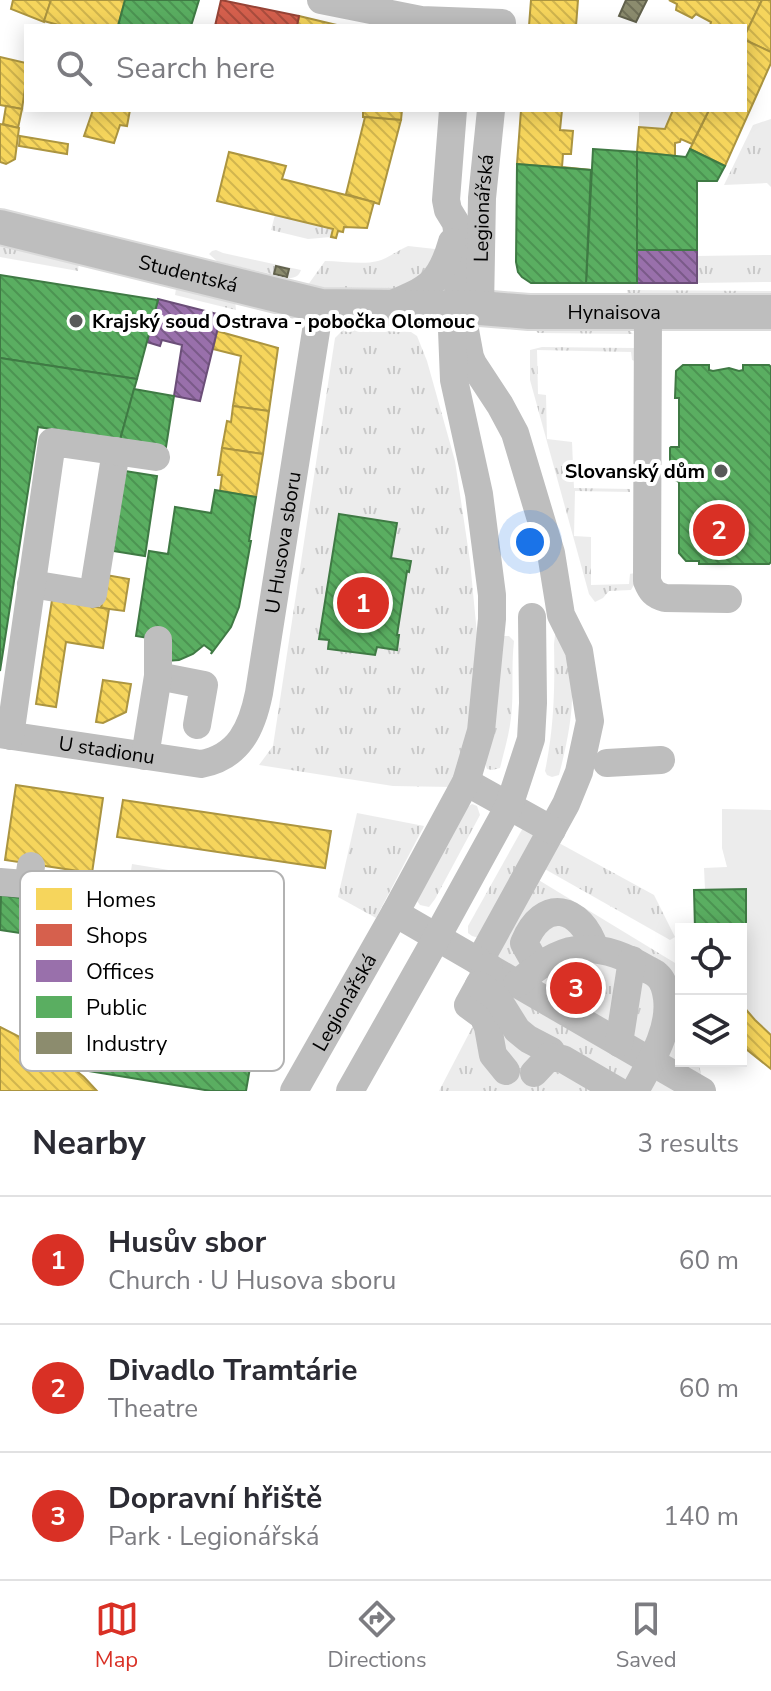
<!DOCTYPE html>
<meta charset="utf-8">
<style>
body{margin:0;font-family:"Nunito Sans",sans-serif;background:#f7f7f7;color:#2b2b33}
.controls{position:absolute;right:24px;bottom:24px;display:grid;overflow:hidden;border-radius:0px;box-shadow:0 4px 20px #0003}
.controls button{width:72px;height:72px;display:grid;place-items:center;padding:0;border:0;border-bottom:2px solid #e1e1e2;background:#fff;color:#2b2b33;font:40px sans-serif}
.you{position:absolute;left:530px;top:542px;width:28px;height:28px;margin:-20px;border:6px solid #fff;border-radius:50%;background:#1a73e8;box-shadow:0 0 0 12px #1a73e833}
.badge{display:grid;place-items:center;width:52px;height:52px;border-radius:50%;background:#d93025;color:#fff;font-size:26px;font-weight:700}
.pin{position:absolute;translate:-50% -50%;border:4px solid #fff;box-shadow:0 2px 8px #0006}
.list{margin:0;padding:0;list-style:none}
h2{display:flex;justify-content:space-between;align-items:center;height:104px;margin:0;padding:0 32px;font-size:34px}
h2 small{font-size:26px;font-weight:400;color:#7c7c81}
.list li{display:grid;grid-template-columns:52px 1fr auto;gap:24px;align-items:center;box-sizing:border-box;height:128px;padding:0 32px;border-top:2px solid #e1e1e2}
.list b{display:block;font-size:30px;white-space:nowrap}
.list p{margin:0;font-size:26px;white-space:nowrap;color:#7c7c81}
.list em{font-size:26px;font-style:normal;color:#7c7c81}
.icon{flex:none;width:44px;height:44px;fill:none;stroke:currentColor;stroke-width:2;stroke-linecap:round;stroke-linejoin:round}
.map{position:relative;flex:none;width:771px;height:1091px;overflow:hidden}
.search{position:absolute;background:#fff;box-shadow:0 4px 20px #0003;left:24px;right:24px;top:24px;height:88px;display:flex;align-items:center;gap:20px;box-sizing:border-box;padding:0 28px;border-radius:0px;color:#7c7c81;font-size:30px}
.sheet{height:488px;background:#fff}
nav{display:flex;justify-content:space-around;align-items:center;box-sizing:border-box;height:112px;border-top:2px solid #e1e1e2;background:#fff;font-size:22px;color:#7c7c81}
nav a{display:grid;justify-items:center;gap:4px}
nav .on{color:#d93025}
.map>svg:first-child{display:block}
.grass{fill:url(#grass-tufts);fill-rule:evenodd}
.garden{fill:#ececec}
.homes{fill:url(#homes-back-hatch);stroke:#ac9540;stroke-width:2}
.shops{fill:url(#shops-back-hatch);stroke:#964336;stroke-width:2}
.offices{fill:url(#offices-back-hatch);stroke:#6b4e78;stroke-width:2}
.public{fill:url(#public-back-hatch);stroke:#3f7a44;stroke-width:2}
.industry{fill:url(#industry-back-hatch);stroke:#62624d;stroke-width:2}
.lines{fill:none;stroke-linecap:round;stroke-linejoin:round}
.major-casing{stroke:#dbdbdb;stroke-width:38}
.minor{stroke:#bebebe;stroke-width:28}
.major{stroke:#bebebe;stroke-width:34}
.poi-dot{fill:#595959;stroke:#fff;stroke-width:3}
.labels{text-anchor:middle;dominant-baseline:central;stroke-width:8;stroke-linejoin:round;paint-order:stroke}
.street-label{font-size:20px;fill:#000;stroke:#fff}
.poi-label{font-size:20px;font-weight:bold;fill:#000;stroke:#fff;text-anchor:start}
.key{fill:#fff;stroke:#b2b2b2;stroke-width:2}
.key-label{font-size:22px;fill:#000}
</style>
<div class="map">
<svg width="771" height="1091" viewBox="0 0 771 1091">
<defs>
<pattern id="grass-tufts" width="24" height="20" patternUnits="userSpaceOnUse" patternTransform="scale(2)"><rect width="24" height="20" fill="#ececec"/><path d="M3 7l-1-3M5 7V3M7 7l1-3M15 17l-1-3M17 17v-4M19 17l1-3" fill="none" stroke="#c9c9c9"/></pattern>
<pattern id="homes-back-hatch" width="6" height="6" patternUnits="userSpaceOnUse" patternTransform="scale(2)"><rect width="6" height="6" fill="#f6d55c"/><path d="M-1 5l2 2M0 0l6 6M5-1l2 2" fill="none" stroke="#d1b54e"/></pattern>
<pattern id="shops-back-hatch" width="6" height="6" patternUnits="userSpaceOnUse" patternTransform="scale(2)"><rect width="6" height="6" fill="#d6604d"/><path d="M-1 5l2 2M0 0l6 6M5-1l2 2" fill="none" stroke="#ab4d3e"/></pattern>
<pattern id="offices-back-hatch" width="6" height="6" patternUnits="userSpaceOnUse" patternTransform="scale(2)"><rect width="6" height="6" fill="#9970ab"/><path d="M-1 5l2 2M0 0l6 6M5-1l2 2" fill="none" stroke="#7a5a89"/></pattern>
<pattern id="public-back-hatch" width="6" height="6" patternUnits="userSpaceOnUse" patternTransform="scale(2)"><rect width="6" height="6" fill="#5aae61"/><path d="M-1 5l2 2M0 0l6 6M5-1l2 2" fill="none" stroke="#4c9452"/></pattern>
<pattern id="industry-back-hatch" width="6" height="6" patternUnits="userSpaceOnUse" patternTransform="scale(2)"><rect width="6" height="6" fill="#8c8c6e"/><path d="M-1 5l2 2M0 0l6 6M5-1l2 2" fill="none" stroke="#707058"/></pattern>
</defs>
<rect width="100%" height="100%" fill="#fff"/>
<g class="grass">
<polygon points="771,119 771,187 767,183 724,185 753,125"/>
<polygon points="275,215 333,229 331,237 308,239 271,230"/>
<polygon points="0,242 79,262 78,271 0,257"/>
<path d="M408 246 444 250C434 261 424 274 413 283 396 296 328 290 305 289L325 261C342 261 362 265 378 261 389 258 398 250 408 246Z"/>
<path d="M216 250 223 253 301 270C299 276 295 278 289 278L218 262 209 254 212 251Z"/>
<polygon points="771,255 771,282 697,283 697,256"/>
<polygon points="176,289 195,293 200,292 235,300 236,310 175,295"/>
<polygon points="627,290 771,291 771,298 628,298"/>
<polygon points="534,325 628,329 633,334 538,333 535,330"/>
<path d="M343 330 411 332 417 336 427 361 455 461 470 561 479 655 468 752 453 787 393 786 259 765 273 746 335 338ZM339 514 396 523 391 558 409 571H407L397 635 399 636 397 650 377 647 375 655 328 649 329 640 319 638Z"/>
<polygon points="542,347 634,348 635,361 632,360 631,352 537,350 538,394 546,395 547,439 572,442 574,488 630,489 630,492 575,491 574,536 591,537 591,585 629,584 630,574 635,573 635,583 631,590 609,591 603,598 595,602 589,594 530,380 530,350"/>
<path d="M555 635H562C580 682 571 728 559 775L552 777 547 775 545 771C554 728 555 688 554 644Z"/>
<path d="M502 636H509L514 641C511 667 514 693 511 718 509 735 504 752 500 768L492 770 487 769 485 763Z"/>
<polygon points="472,804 477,806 480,815 435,899 429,907 420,905 417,901 467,807"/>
<polygon points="357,813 424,826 376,918 338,897"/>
<polygon points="524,826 538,830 479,938 472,936 468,933 468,926"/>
<polygon points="559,843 654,895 675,937 670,940 543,868"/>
<polygon points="532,876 680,966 681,1061 699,1061 701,1077 692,1091 439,1091 475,1022 470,1018"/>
</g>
<g class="garden">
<polygon points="639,110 673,110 665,129 639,127"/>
<polygon points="722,809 771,810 771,1069 741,1045 741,929 695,929 694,890 705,889 704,868 727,867 722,848"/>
<polygon points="132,864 199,875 181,991 114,980"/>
</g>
<g class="homes">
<polygon points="13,0 51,0 44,22 11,9"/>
<polygon points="51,0 125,0 118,26 62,26 44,21"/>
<polygon points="531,0 578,0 576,26 529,26"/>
<polygon points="669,0 762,0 745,35 745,26 710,26 711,22 696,14 692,18 676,10 677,4"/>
<polygon points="762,0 771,0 771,52 745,40 745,35"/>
<polygon points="299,16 341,26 297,26"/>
<polygon points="745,40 771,52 771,63 725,166 690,149 709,110 745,110"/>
<polygon points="0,57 26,63 26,81 22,109 0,105"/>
<polygon points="6,106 22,109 18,128 3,124"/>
<polygon points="93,110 130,110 127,126 120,125 114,143 84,136"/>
<polygon points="363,110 402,110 401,120 363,117"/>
<polygon points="521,110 562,110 560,130 573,131 571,154 563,154 562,167 591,170 517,164"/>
<polygon points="673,110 709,110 692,144 681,139 680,142 675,143 675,156 637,152 639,127 665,129"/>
<polygon points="365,117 401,120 379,204 346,194"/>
<polygon points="0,124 19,128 15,159 6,164 0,162"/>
<polygon points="20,136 68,144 67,154 19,146"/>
<polygon points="229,152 286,166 282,179 374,202 367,228 344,227 343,232 338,231 336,238 331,237 333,229 217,201"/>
<polygon points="217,331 278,348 269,411 233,406 241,356 213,349"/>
<polygon points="233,406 269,411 263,454 222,448 227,421 231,422"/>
<polygon points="222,448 263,454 256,497 220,491 222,475 218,475"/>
<polygon points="106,575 129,579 124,611 101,608"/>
<polygon points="52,600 109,609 103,648 66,642 56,707 36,704"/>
<polygon points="103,680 131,684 126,712 103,723 96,722"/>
<polygon points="16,785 103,798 92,873 5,860"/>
<polygon points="123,800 331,831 325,868 117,837"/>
<polygon points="743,1006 755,1020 771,1035 771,1069 741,1045 741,1008"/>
<polygon points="0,1027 39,1047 45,1035 69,1049 63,1060 84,1077 97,1091 0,1091"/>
</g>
<polygon class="shops" points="221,0 299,16 297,26 215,26"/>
<g class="offices">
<rect x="637" y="250" width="60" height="33"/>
<polygon points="158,299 221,315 200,401 174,396 182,345 162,340 160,346 147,342"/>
</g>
<g class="public">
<polygon points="125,0 199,0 191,26 118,26"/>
<polygon points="593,149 637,152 637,283 586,283"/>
<polygon points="690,149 725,166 717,181 697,181 697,250 637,250 637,152 686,157"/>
<polygon points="517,164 591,170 586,283 531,283 522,277 518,272 516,262"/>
<polygon points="0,275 158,300 137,379 0,358"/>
<polygon points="0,358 137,379 120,440 38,427 0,671"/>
<polygon points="683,365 709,365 709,370 713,371 729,368 739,371 743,370 743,365 769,365 771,367 771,562 769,564 699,564 699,561 686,561 679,553 679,483 678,481 670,480 670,448 671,447 679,447 679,398 675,398 676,371"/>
<polygon points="134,389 174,396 166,447 120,440"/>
<polygon points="125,471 157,476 145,556 113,551"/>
<polygon points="215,490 256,497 249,541 251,541 239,607 231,627 211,654 212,651 204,645 193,654 179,660 166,661 166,641 136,636 149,551 168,554 175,507 211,513"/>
<polygon points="339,514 397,523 391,558 411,561 409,572 407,571 397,635 399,635 397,650 377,647 375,655 328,649 329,640 319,639"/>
<polygon points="52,873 85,878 81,907 87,908 81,942 0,930 1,895 48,902"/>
<polygon points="746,889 746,1004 741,1008 741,929 695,929 694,890"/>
<polygon points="85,983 269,1012 265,1036 271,1036 267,1059 252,1056 246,1091 211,1091 82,1070 84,1059 73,1057 77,1030 88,1032 93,1004 82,1002"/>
</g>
<g class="industry">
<polygon points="626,0 647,0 636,22 619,16"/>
<polygon points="276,266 289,269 287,277 274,274"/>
</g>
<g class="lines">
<g class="major-casing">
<g id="major">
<path id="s4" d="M0 227 321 306 480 308 529 312H771"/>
</g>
</g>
<g class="minor">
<polyline points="321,0 421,20 502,23"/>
<polyline points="453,110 446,200 448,210 456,223 459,246 458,308 465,330 470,357 473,364 500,405 515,433 551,553 561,615 579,651 590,721 579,772 566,804 479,962"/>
<path d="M390 305C428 289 440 284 452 242"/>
<path id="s1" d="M480 308 482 198 491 110"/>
<path d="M648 312 647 581C651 591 654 595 665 598L728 599"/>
<polyline points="31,584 93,594 116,451"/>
<polyline points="158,676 204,685 197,725"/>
<path id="s2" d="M0 734 201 764C239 757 252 728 259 693L316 331 321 306"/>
<polyline points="10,736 52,442 156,457"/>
<polyline points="145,756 158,676 158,640"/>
<polyline points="607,763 661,760"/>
<polyline points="466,782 552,830"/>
<polyline points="0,882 25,884 29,879 31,866"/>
<polyline points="395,913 702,1091"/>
<path d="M537 966 524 943C543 896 581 906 595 949"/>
<polyline points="489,967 468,1005 483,1016 488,1027 493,1055 506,1071"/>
<path d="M517 984C533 970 549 957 570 951 597 944 624 955 647 969 650 971 654 972 657 975 663 980 666 991 667 998 671 1031 650 1063 635 1091"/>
<polyline points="479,985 497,998 517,1030 528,1039 551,1051"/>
<polyline points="619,1043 632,960"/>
<polyline points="534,1073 549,1057 563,1059 618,1091"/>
<path id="s3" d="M294 1091 395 913 466 782 481 731 492 619V595L479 494 454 380 452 330"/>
<polyline points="350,1091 432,946 509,806 531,739 533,703 532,617"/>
</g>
<use href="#major" class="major"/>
</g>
<g class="poi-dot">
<circle cx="76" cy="321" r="8"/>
<circle cx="721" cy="471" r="8"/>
</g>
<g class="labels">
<g class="street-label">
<text stroke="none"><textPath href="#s1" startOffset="100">Legionářská</textPath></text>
<text stroke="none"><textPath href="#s4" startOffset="194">Studentská</textPath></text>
<text stroke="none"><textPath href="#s4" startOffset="624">Hynaisova</textPath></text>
<text stroke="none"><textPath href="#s2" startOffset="454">U Husova sboru</textPath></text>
<text stroke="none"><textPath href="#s2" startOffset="108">U stadionu</textPath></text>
<text stroke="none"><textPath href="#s3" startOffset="102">Legionářská</textPath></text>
</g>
<g class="poi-label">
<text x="92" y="321">Krajský soud Ostrava - pobočka Olomouc</text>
<text x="705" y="471" text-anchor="end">Slovanský dům</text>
</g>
</g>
<rect x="20" y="871" width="264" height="200" rx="12" class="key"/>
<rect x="36" y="888" width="36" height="22" fill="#f6d55c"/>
<rect x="36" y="924" width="36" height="22" fill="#d6604d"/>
<rect x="36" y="960" width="36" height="22" fill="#9970ab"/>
<rect x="36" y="996" width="36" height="22" fill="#5aae61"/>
<rect x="36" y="1032" width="36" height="22" fill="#8c8c6e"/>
<g class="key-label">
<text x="86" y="907">Homes</text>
<text x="86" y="943">Shops</text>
<text x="86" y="979">Offices</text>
<text x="86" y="1015">Public</text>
<text x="86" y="1051">Industry</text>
</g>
</svg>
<div class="controls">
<button><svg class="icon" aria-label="locate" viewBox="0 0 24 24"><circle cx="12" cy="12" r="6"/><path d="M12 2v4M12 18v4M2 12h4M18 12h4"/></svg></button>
<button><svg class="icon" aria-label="layers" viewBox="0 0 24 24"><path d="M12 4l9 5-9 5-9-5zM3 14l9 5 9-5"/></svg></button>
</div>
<div class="you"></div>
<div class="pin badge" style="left:363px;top:603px">1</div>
<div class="pin badge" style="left:719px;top:530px">2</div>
<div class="pin badge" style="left:576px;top:988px">3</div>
<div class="search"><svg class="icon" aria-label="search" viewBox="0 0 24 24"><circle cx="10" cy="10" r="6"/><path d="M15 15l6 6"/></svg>Search here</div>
</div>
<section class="sheet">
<h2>Nearby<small>3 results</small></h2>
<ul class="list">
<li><span class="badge">1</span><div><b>Husův sbor</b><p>Church · U Husova sboru</p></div><em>60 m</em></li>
<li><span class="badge">2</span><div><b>Divadlo Tramtárie</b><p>Theatre</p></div><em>60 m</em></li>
<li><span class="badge">3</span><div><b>Dopravní hřiště</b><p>Park · Legionářská</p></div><em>140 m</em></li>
</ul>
</section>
<nav>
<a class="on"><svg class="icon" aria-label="map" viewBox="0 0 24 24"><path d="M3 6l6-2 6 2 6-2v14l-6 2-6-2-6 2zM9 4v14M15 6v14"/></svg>Map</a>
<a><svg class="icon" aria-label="directions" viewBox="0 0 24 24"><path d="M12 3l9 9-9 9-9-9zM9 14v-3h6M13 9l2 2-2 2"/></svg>Directions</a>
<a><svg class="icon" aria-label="saved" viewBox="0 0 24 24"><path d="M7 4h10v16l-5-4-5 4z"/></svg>Saved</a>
</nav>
